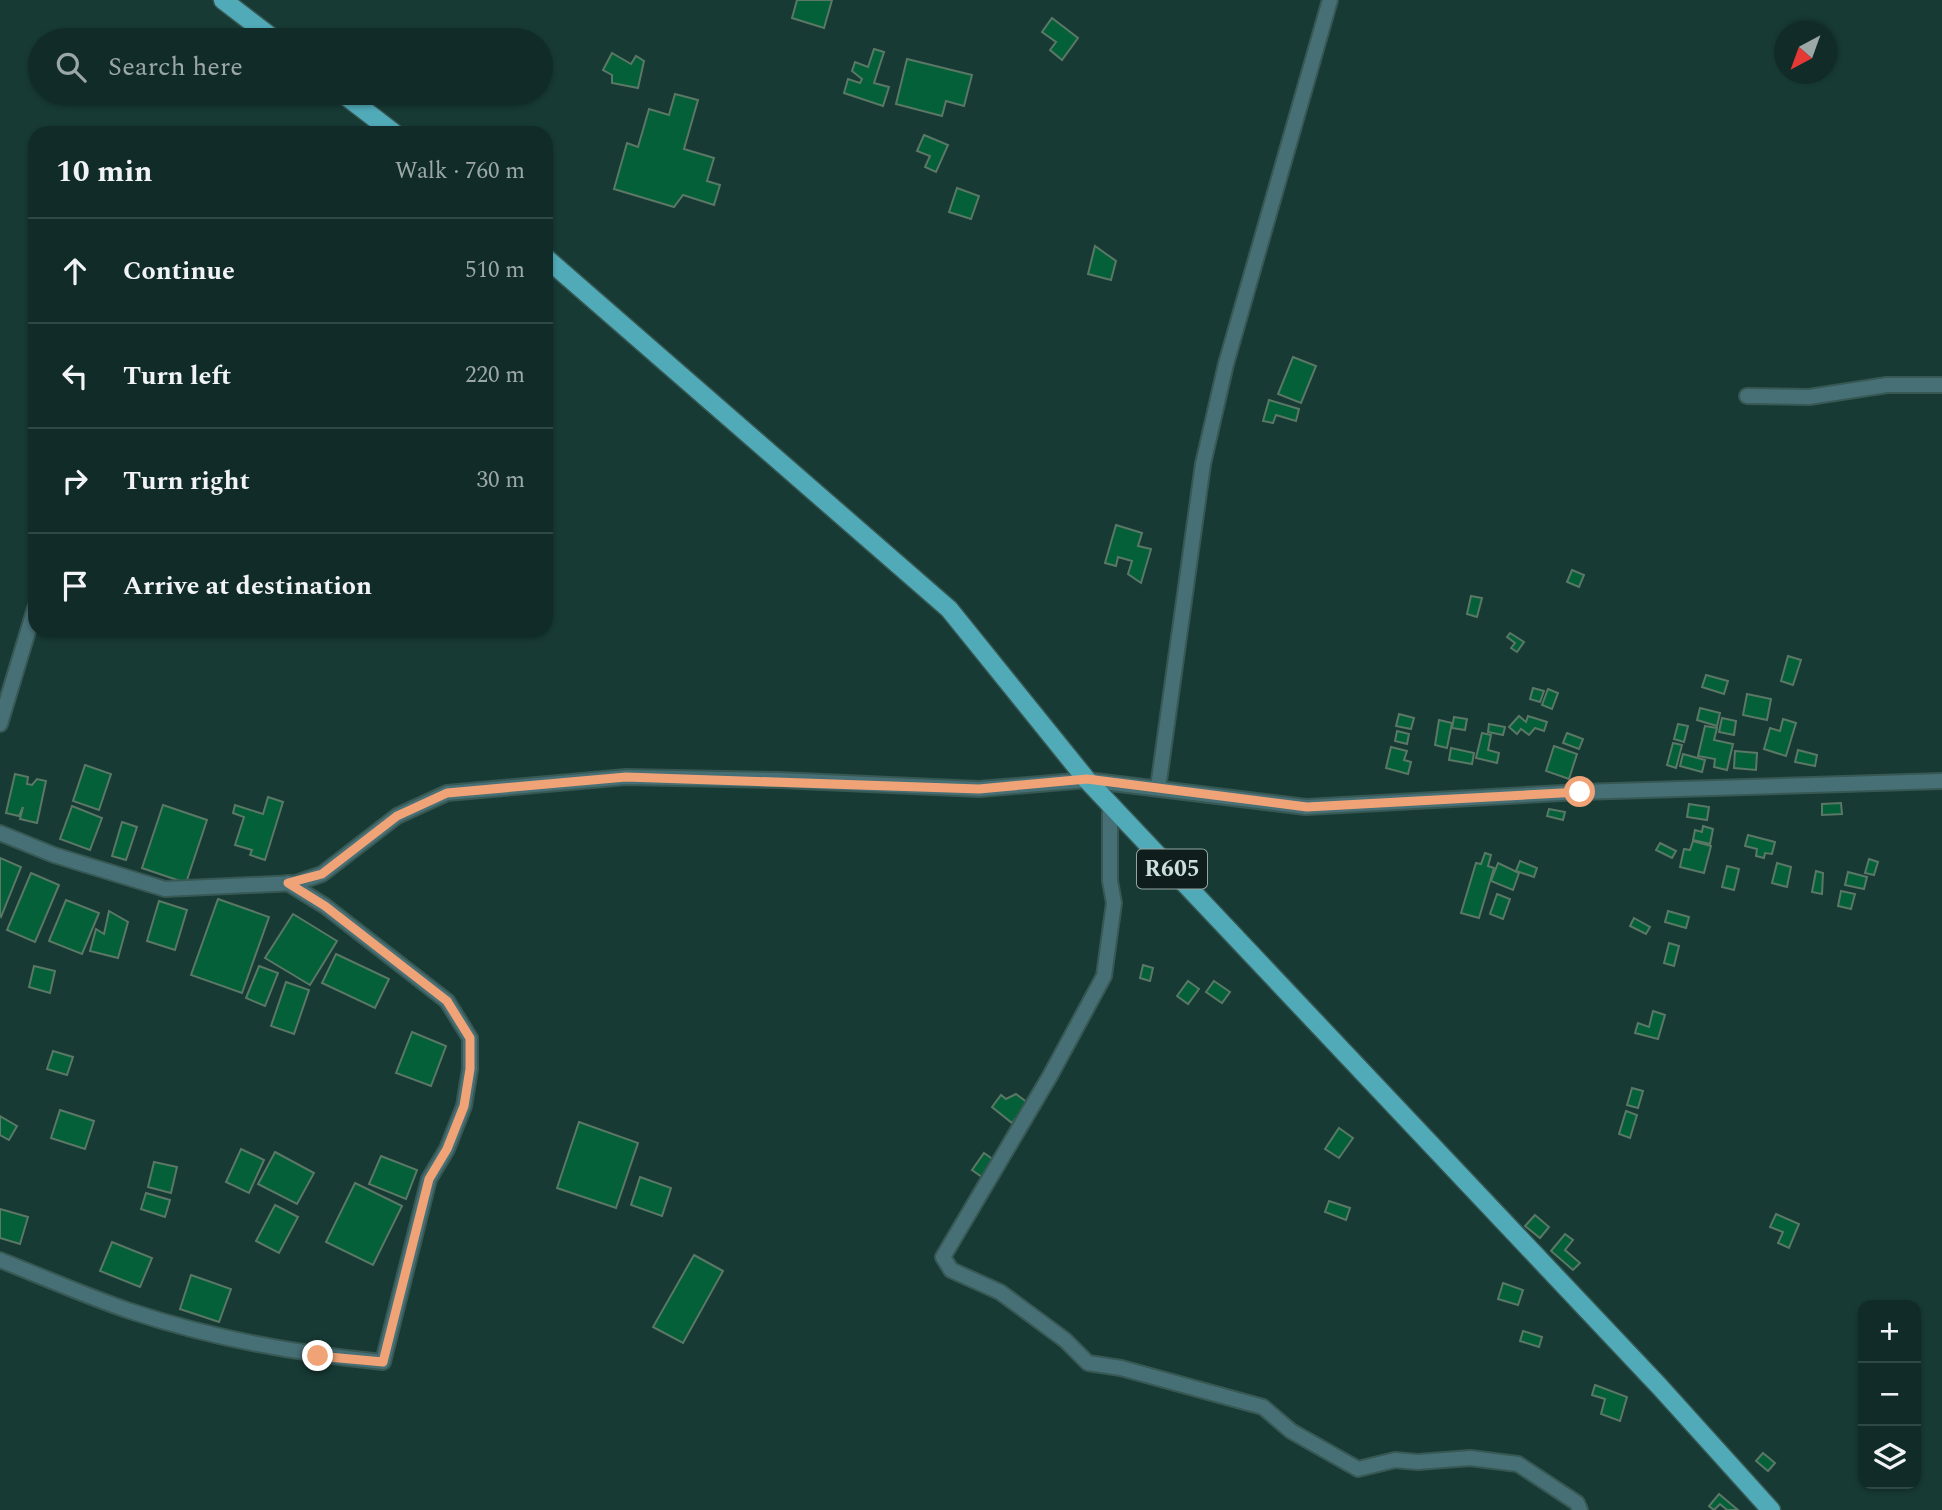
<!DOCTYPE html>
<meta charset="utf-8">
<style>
body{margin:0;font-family:Spectral,serif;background:#1a3430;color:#f1f3f6}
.controls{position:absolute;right:21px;bottom:21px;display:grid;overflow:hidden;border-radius:14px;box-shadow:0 2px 5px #0004}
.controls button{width:63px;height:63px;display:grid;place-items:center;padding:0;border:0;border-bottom:2px solid #304845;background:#112c28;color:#f1f3f6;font:35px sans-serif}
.compass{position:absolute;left:1774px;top:21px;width:63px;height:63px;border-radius:50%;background:#112c28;box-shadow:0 2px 5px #0004;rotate:221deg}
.stop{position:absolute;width:21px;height:21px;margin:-16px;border:5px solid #efa377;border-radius:50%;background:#fff}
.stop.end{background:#efa377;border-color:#fff;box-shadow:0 2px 7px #0008}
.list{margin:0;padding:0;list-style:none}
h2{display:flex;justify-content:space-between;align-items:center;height:91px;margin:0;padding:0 28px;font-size:30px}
h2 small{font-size:23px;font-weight:400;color:#9ca7a8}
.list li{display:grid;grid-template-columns:46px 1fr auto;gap:21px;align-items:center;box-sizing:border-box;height:105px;padding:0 28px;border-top:2px solid #304845}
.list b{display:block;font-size:26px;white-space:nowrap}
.list em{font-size:23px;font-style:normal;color:#9ca7a8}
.icon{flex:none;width:38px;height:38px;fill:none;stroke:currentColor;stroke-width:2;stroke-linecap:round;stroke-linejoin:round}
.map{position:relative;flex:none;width:1942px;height:1510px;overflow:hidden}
.search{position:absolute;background:#112c28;box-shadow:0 2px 5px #0004;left:28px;top:28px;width:525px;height:77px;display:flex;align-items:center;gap:18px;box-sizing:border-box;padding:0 24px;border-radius:38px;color:#9ca7a8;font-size:26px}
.panel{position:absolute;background:#112c28;box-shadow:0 2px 5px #0004;left:28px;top:126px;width:525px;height:511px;border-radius:21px}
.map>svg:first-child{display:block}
.building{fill:#046038;stroke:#5b7765;stroke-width:2}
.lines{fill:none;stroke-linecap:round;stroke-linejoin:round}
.minor-casing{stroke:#375853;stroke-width:18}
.primary-casing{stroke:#375853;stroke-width:21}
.minor{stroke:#476f76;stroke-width:14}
.primary{stroke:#51aab8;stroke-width:18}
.route{stroke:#efa377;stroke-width:9}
.labels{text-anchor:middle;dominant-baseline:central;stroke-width:5;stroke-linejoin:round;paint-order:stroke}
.shield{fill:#0f1e1c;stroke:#93a5a2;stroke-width:2}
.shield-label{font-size:23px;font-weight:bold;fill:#cbdfdb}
</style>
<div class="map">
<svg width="1942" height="1510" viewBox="0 0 1942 1510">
<rect width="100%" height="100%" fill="#173a35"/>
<g class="building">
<polygon points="797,0 832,0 824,28 792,18"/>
<polygon points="1052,18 1078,38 1062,60 1050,50 1056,42 1042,32"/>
<polygon points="874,49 884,52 874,83 889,87 883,106 844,93 848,79 860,83 862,79 852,71 855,62 868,67"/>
<polygon points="612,53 631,64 636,56 644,61 638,88 612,83 612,75 603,70"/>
<polygon points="907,59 972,75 964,106 946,101 942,116 896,104"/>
<polygon points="675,94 698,100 684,149 714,158 707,181 720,185 714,205 683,195 674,207 614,189 627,143 638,147 649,109 669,115"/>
<polygon points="924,135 948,145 936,172 925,167 930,156 917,151"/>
<polygon points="957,188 979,196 971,219 949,212"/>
<polygon points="1095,246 1116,261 1111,280 1088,274"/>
<polygon points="1293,357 1316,366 1301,403 1278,394"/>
<polygon points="1269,400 1299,409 1296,421 1276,415 1273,423 1263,421"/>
<polygon points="1116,525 1142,533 1138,546 1151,549 1141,583 1128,574 1132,561 1118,557 1116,566 1105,563"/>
<polygon points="1572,570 1584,575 1579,587 1567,582"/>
<polygon points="1471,596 1482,598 1477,617 1467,614"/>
<polygon points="1510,633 1524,642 1517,652 1511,648 1515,643 1507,637"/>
<polygon points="1788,656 1801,660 1793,685 1781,681"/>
<polygon points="1706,675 1728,681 1724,694 1702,687"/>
<polygon points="1533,688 1544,691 1540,702 1530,699"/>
<polygon points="1548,689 1558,693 1552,709 1542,705"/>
<polygon points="1747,694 1771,699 1767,720 1743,715"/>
<polygon points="1700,708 1720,713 1717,726 1697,720"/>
<polygon points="1399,714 1414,718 1411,729 1396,726"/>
<polygon points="1519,716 1526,722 1528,716 1547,722 1544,731 1535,728 1529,735 1521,729 1517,734 1509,727"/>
<polygon points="1454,717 1467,719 1465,730 1452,728"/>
<polygon points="1722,718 1736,721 1734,735 1719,732"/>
<polygon points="1783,719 1796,723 1786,756 1764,749 1770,728 1780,731"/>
<polygon points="1439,720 1452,723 1447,748 1435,745"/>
<polygon points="1489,724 1505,727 1503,735 1488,732"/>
<polygon points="1678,724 1688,726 1684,742 1674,739"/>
<polygon points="1705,726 1717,728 1714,740 1733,744 1727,770 1714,767 1715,759 1698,756"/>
<polygon points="1397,731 1409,734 1407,744 1395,741"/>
<polygon points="1482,733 1491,735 1488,750 1499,753 1497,763 1476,758"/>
<polygon points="1567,733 1583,739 1579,749 1563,743"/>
<polygon points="1673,743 1682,745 1676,768 1667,765"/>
<polygon points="1554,746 1577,754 1569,779 1546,771"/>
<polygon points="1391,747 1407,751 1404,760 1411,762 1408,774 1386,768"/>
<polygon points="1451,748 1474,753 1472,764 1449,760"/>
<polygon points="1798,750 1817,755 1815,766 1795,762"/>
<polygon points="1735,751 1757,753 1756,770 1734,768"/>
<polygon points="1683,754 1705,760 1702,772 1680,766"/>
<polygon points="85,765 111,774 99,810 73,801"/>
<polygon points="15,774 28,777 27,784 32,785 37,779 46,781 37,823 20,819 23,807 19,816 6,813"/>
<polygon points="268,797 283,802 265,860 250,855 252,850 235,845 244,817 233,813 235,805 263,814"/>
<polygon points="1841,803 1842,814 1822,815 1822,804"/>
<polygon points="1689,804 1709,807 1707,820 1687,817"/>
<polygon points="163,805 207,820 186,883 142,868"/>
<polygon points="72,806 102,818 90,850 60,839"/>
<polygon points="1549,809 1565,812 1563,820 1547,816"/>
<polygon points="122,822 137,827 126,860 112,856"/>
<polygon points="1703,826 1713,829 1710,844 1693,840 1695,830 1702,832"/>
<polygon points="1748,835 1775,842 1772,854 1765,853 1764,858 1756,856 1757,849 1745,846"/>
<polygon points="1693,841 1711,846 1704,873 1680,867 1684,849 1690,850"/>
<polygon points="1660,843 1676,851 1672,858 1656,850"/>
<polygon points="1485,853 1491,855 1488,866 1494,868 1479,918 1461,913 1476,863 1481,864"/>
<polygon points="0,858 21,867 1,917 0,916"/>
<polygon points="1869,859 1878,862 1874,875 1865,873"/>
<polygon points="1520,861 1537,868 1534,877 1516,871"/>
<polygon points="1498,863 1519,873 1513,890 1491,881"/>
<polygon points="1777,863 1791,867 1787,887 1772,883"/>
<polygon points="1727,866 1739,869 1734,890 1722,887"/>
<polygon points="1816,871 1823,873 1822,894 1812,892"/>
<polygon points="1848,872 1867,877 1864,889 1845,885"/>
<polygon points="31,873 59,885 35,942 7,930"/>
<polygon points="1841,891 1855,894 1851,909 1838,906"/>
<polygon points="1497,894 1510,899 1503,919 1490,914"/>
<polygon points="218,899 269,917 242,993 191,975"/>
<polygon points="66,900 99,913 82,954 49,941"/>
<polygon points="159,901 187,910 175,950 147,941"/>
<polygon points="109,911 128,922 118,958 90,951 96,929 104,934"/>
<polygon points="1668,911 1689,917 1686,928 1665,922"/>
<polygon points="293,914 337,941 310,985 265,958"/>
<polygon points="1634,918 1650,927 1646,934 1630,926"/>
<polygon points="1669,943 1679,946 1674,966 1664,963"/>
<polygon points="336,954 389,979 375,1008 322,983"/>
<polygon points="1143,965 1153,968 1150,981 1140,978"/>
<polygon points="34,966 55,971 50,993 29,987"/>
<polygon points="259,966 278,973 265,1006 246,998"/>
<polygon points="1188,981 1199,989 1188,1004 1177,996"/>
<polygon points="1214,981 1230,992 1222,1003 1206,992"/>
<polygon points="286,982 309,990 294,1034 271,1026"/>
<polygon points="1653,1011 1665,1015 1658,1039 1635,1033 1638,1023 1649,1027"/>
<polygon points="412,1032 446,1046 431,1086 396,1073"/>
<polygon points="53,1051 73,1057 67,1075 47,1069"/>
<polygon points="1632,1088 1643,1091 1638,1108 1627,1105"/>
<polygon points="1016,1094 1028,1103 1012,1123 992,1107 1001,1095 1006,1099"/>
<polygon points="60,1110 94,1121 85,1149 51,1138"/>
<polygon points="1626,1111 1637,1115 1630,1138 1619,1134"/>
<polygon points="0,1116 17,1126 9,1140 0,1135"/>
<polygon points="579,1122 638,1143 616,1208 557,1188"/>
<polygon points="1339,1128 1353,1138 1339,1158 1325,1149"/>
<polygon points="241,1149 264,1160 249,1193 226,1182"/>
<polygon points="275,1152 314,1173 297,1204 258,1184"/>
<polygon points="984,1153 994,1160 982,1177 972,1170"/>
<polygon points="381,1156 417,1170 406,1199 369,1184"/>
<polygon points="154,1162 177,1167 171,1193 148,1187"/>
<polygon points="640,1177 671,1188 662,1216 631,1205"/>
<polygon points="355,1183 402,1206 373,1265 326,1242"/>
<polygon points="146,1193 170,1200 165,1217 141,1209"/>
<polygon points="1329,1201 1350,1208 1346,1220 1325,1212"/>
<polygon points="275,1205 298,1217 279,1253 256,1241"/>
<polygon points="0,1209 28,1217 20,1244 0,1238"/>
<polygon points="1776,1214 1799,1224 1789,1248 1778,1243 1783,1232 1770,1227"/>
<polygon points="1535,1215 1549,1227 1540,1238 1525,1226"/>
<polygon points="1565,1234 1573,1240 1565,1250 1580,1263 1573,1270 1551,1251"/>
<polygon points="112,1242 152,1258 140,1287 100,1271"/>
<polygon points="694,1255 723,1271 683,1343 653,1327"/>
<polygon points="191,1275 231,1289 219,1322 180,1309"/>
<polygon points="1503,1283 1523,1290 1518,1305 1498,1299"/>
<polygon points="1523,1331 1542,1337 1539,1347 1520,1341"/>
<polygon points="1595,1385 1627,1397 1620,1421 1601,1414 1605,1399 1592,1395"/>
<polygon points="1763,1453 1775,1463 1768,1471 1756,1461"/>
<polygon points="1719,1494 1738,1510 1727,1510 1720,1504 1714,1510 1709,1506"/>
</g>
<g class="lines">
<g class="minor-casing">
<g id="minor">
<polyline points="1747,396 1809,397 1887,385 1942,385"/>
<polyline points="0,724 35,608"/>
<polyline points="1158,788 1203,464 1226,364 1330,0"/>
<polyline points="1110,804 1110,881 1114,903 1104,976 1050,1076 943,1257 951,1270 1000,1292 1065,1340 1088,1363 1121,1368 1263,1407 1291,1431 1358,1469 1395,1460 1418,1462 1470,1458 1518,1464 1577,1503 1580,1510"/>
<polyline points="0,833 54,855 165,889 296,883 322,874 397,816 447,793 626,777 779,780 979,789 1087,780 1306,807 1580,792 1942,781"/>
<path d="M0 1260C43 1277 86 1296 130 1311 211 1338 299 1354 383 1362L429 1179 447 1149 464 1106 470 1069V1038L447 1001 325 906 288 883"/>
</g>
</g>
<g class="primary-casing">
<g id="primary">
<polyline points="223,0 275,40"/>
<polyline points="342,93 394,133"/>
<polyline points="546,258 949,609 1087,780 1660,1387 1771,1510"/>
</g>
</g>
<use href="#minor" class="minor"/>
<use href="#primary" class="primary"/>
</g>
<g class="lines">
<polyline class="route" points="318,1356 383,1362 429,1179 447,1149 464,1106 470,1069 470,1038 447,1001 325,906 288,883 322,874 397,816 447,793 626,777 979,789 1087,779 1307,807 1580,792"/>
</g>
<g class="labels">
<rect class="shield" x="1137" y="849.5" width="70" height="39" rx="5"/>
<g class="shield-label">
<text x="1172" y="869">R605</text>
</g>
</g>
</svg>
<div class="controls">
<button>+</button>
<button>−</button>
<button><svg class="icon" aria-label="layers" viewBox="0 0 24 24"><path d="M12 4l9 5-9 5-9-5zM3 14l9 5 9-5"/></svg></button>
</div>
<svg class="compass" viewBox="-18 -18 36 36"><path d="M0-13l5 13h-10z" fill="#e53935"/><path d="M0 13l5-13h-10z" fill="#9ca7a8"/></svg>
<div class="stop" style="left:1580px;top:792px"></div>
<div class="stop end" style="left:318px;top:1356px"></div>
<div class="search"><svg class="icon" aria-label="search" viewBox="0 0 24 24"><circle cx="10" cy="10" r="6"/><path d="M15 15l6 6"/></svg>Search here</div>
<section class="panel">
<h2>10 min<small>Walk · 760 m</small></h2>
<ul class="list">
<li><svg class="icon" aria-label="ahead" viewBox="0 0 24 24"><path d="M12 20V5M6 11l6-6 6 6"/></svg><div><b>Continue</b></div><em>510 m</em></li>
<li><svg class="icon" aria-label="left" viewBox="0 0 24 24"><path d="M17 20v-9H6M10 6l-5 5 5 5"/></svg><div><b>Turn left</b></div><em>220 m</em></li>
<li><svg class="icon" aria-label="right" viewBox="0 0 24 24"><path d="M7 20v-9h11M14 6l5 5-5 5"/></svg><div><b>Turn right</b></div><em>30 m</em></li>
<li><svg class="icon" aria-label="arrive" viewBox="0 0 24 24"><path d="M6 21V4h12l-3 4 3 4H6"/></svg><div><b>Arrive at destination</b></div></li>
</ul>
</section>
</div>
